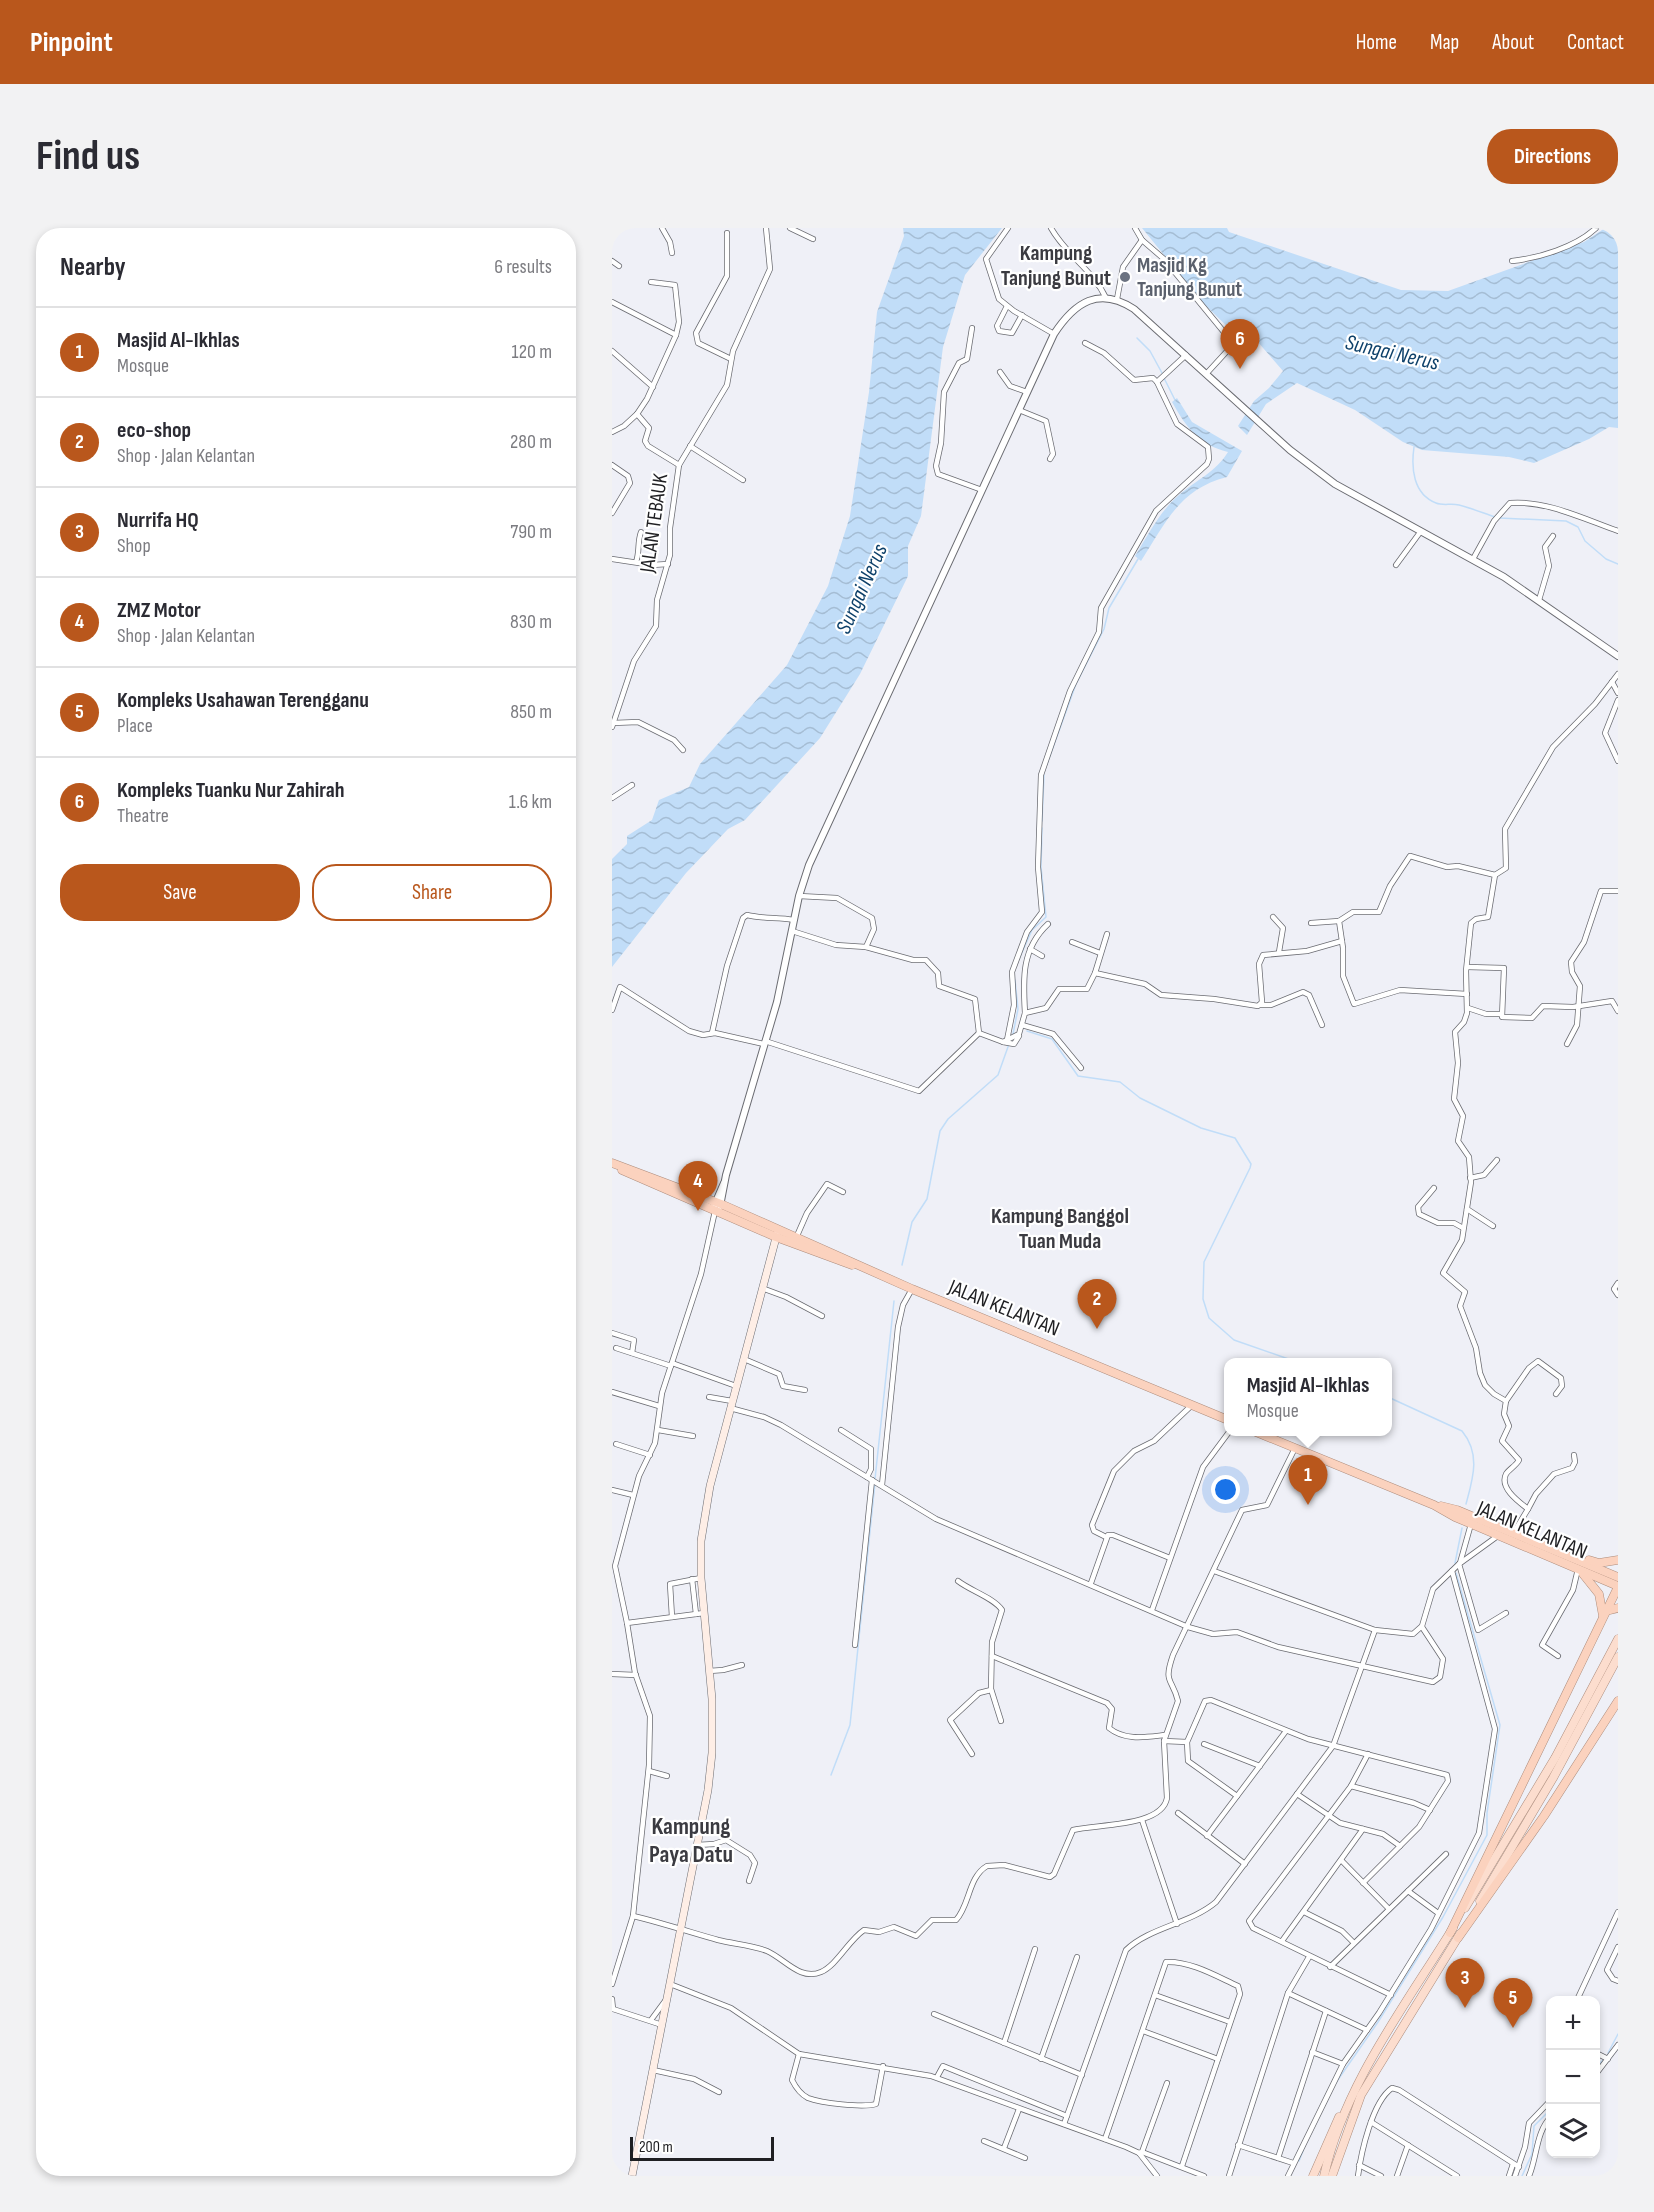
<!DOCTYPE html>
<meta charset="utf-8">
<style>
body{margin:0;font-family:"Sofia Sans Condensed",sans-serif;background:#f2f2f3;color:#2b2b33}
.controls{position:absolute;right:18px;bottom:18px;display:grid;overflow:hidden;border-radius:12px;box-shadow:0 3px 9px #0003}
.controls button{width:54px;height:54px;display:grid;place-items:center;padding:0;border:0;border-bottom:2px solid #e1e1e2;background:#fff;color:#2b2b33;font:30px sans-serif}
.scale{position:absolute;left:18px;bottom:15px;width:144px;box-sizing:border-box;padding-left:6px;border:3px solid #1f1f22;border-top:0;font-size:16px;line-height:21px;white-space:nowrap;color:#1f1f22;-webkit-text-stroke:4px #fff;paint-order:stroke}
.you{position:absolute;left:614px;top:1262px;width:21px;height:21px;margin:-15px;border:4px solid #fff;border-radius:50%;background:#1a73e8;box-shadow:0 0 0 9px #1a73e833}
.badge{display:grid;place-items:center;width:39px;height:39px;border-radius:50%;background:#b9571c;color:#fff;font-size:20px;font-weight:700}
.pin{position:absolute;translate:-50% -50px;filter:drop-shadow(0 2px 3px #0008)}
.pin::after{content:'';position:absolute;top:32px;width:21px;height:18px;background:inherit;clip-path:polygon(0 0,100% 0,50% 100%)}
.popup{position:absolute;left:612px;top:1130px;width:168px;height:78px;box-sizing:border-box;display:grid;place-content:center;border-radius:12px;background:#fff;filter:drop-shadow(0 2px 4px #0005);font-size:20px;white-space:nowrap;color:#7c7c81}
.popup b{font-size:22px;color:#2b2b33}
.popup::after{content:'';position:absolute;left:50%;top:100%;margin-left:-12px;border:12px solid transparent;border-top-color:#fff}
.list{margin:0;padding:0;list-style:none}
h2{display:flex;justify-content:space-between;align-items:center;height:78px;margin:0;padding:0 24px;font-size:26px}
h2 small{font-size:20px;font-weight:400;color:#7c7c81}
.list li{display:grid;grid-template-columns:39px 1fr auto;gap:18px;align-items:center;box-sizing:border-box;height:90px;padding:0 24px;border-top:2px solid #e1e1e2}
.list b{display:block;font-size:22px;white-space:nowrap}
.list p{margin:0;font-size:20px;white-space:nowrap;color:#7c7c81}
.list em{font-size:20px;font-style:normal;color:#7c7c81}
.actions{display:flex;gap:12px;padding:18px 24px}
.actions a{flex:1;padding:14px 0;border:2px solid #b9571c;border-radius:24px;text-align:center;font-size:21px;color:#b9571c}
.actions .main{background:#b9571c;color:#fff}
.icon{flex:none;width:33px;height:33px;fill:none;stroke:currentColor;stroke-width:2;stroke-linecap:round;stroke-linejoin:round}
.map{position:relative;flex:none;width:1006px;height:1948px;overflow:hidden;border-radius:24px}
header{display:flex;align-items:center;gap:36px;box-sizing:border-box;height:84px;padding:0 30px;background:#b9571c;color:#fff}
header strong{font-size:28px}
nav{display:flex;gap:33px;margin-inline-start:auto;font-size:21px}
.intro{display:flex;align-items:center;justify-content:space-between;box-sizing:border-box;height:144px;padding:0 36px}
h1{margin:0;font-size:42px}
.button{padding:15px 27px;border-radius:24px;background:#b9571c;color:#fff;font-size:21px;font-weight:700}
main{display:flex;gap:36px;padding:0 36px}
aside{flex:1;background:#fff;border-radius:24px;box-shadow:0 3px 9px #0003}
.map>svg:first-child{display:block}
.water{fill:url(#water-waves)}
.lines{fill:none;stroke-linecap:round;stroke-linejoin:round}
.stream{stroke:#c1ddf8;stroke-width:1.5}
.minor-casing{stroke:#6b6c72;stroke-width:6}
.tertiary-casing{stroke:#6b6c72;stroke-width:8}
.secondary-casing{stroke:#6b6c72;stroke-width:8}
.primary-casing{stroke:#ad8c7c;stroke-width:9}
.trunk-casing{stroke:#ad8c7c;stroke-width:9}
.minor{stroke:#fff;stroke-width:4.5}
.tertiary{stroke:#fff;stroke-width:6}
.secondary{stroke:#feeee6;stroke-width:7}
.primary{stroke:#fcddce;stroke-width:8}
.trunk{stroke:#fbd2be;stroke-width:8}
.worship-dot{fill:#6b7280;stroke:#fff;stroke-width:2}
.labels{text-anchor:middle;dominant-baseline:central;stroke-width:4.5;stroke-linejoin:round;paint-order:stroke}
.worship-label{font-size:21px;font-weight:bold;fill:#5b616d;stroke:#fff;text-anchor:start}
.street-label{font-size:21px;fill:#1f1f22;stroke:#fff}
.neighbourhood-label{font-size:22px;font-weight:bold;fill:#3b3b41;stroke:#fff}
.water-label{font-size:22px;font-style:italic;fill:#0e416a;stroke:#fff}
.quarter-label{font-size:24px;font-weight:bold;fill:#3b3b41;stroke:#fff}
</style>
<header>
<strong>Pinpoint</strong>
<nav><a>Home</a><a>Map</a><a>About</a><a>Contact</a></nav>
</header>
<div class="intro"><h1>Find us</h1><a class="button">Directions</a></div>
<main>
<aside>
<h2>Nearby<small>6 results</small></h2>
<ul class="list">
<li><span class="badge">1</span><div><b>Masjid Al-Ikhlas</b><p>Mosque</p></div><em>120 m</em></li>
<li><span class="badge">2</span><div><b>eco-shop</b><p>Shop · Jalan Kelantan</p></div><em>280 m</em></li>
<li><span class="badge">3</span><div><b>Nurrifa HQ</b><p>Shop</p></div><em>790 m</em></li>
<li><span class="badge">4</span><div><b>ZMZ Motor</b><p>Shop · Jalan Kelantan</p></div><em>830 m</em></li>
<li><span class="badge">5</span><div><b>Kompleks Usahawan Terengganu</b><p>Place</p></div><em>850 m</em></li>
<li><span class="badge">6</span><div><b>Kompleks Tuanku Nur Zahirah</b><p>Theatre</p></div><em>1.6 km</em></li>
</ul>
<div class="actions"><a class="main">Save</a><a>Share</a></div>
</aside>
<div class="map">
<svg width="1006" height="1948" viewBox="0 0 1006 1948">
<defs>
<pattern id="water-waves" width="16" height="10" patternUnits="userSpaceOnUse" patternTransform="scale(1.5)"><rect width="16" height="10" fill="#c1ddf8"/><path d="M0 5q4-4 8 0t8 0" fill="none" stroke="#a5bdd4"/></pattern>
</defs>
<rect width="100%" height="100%" fill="#eff0f7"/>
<g class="water">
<polygon points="291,0 390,0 353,47 331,119 309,288 296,318 296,348 248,446 208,510 133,592 116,601 74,645 0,739 0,631 15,616 15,608 40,592 47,572 77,559 88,536 175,437 216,358 238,288 257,164 265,84 292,8"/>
<polygon points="530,0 615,0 617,4 789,62 836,63 972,14 993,0 1006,0 1006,200 997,199 977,211 922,235 897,229 810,222 791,214 743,182 685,155 654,176 635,207 626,198 642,173 657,160 671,143 645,113 624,107 592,76"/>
<path d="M565 170 580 194 630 223 615 249C567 261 553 296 529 333L523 328C536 307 548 283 567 267 584 252 604 244 616 224 587 217 574 199 560 174Z"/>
</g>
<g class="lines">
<g class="stream">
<polyline points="525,110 538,123 550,145"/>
<polyline points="552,150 563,172"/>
<path d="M802 219C799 240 801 266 824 275 831 278 839 275 847 277 859 280 871 285 883 289"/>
<polyline points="887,290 954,293 966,299 973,313 994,331 1006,336"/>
<polyline points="435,536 464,456 492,401 497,380 526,331"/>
<polyline points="430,593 432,547"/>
<polyline points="407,731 420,702 434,689 429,639 430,600"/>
<polyline points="415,803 440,811 466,848 508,854 528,870 589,900 623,910 639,936 638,940 592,1034 591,1071 597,1090 622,1112 685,1134"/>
<polyline points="401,806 406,781 403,752"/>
<polyline points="290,1037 300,994 315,971 328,903 336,891 386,847 397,816"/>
<path d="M776 1169 850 1203C869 1226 861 1250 854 1276"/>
<polyline points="263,1251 282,1073"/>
<polyline points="843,1335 850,1300"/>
<polyline points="219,1547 238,1497 263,1255"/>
<polyline points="996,1825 1006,1806"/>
<polyline points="984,1839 992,1831"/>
<polyline points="723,1856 766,1794 831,1689 875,1607 875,1585 888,1497 844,1345"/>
<polyline points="687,1933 691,1923"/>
<polyline points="910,1948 920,1926 922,1898 939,1881"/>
</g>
<g class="minor-casing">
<g id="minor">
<polyline points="50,0 58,14 60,25"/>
<polyline points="178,0 201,11"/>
<polyline points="396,0 374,31 387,71 402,83 442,106"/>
<path d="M439 0C454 27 481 42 494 70"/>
<polyline points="523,0 530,12 552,31 616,109 617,121 595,145"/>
<polyline points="115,5 115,48 84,105 86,115 119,131"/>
<polyline points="0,33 7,38"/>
<path d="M900 33C927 30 964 19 984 0"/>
<polyline points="39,54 63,57 67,94 64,107"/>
<polyline points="505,71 511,39 530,12"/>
<polyline points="0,74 64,107 35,171 25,186 37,200 33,213 36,218 67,237"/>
<polyline points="395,78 385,98 387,103 400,105 410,87"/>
<polyline points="360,100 355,131 347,135 332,164 329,215 324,238 326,246 370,262"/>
<polyline points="473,115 492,125 522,152 541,150 545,154"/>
<polyline points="0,123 41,159"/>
<polyline points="388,144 398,158 415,164"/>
<polyline points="407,182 434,193 441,226 438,231"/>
<polyline points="0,204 12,198 25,186"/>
<polyline points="78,218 131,252"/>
<polyline points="0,237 16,248 18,255 0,285"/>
<polyline points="0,331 40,337 56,336"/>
<path d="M861 331 882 293 898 275C934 272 972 291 1006 303"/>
<path d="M24 334C28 323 25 315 29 304"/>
<polyline points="784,337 809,303"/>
<polyline points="927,372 937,338 933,319 941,308"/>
<polyline points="1000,454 1006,465"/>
<polyline points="1006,472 993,505 1006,533"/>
<polyline points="1,495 26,494 62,512 71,522"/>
<polyline points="0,499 22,433 44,398 45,372 58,327 58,300 67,237 115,157 121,123 158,41 154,0"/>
<polyline points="0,570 20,557"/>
<polyline points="187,668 225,670 260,690 262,701 254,719"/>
<polyline points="661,689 671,700 667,724"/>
<polyline points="699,695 727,693"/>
<polyline points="180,703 224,717 254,719 301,732 314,732 326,745 327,758 363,771 367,805"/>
<polyline points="460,714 488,725"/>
<polyline points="418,721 430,728"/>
<polyline points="855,739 892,740 890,789 920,790 931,778 961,779 1000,773 1006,783"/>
<polyline points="483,745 495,706"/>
<polyline points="855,766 788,762 742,776 731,748 731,720 727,693 741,684 767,684 778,658 798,628 835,639 846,638 883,647"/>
<polyline points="648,777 659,777 691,764 697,767 710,797"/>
<polyline points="856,780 874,786 889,786"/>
<polyline points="0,782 8,759 77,803 91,807 103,805 152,816"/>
<path d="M413 785C411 752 409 721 436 696"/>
<polyline points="410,797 441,806 469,840"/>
<path d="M100 805 115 738 131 690 135 687C151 691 166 689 182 692"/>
<polyline points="395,812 402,777 400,744 415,704 430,684 426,639 429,547 458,463 487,404 489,380 544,283 595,236 597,231 596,219 565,196 545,154 574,127"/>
<polyline points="153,813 307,863 367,805 391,814 407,806 413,785 434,780 447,761 475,761 483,745 533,756 549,767 602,771 646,778 650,774 647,736 651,727 695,723 730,713"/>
<polyline points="391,814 402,816 407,808"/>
<polyline points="955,816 965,797 968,758 960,744 959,734 972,714 989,663 1006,663"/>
<polyline points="858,950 872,947 885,932"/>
<polyline points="822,960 806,979 807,986 826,995 842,995 851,1000"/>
<polyline points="855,981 881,998"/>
<polyline points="184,1010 195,985 215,956 231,964"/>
<polyline points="1006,1055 1002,1061 1006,1067"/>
<polyline points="150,1060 174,1069 210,1088"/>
<polyline points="0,1105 22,1112 20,1125"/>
<polyline points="4,1120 59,1138"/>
<polyline points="132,1131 167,1146 171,1158 193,1162"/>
<polyline points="60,1135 124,1158"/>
<polyline points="0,1164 47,1178"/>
<polyline points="97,1169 120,1173"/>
<polyline points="894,1173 917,1140 926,1133 949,1150 950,1158 944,1166"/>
<polyline points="118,1180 152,1189 169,1197 324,1291 576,1399 601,1406 625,1404 666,1419 821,1454 828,1449 831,1431 810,1399"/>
<polyline points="46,1202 81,1208"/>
<polyline points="229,1202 259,1221 259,1241 255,1249"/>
<polyline points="4,1216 38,1227"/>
<polyline points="270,1257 286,1099 291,1077 300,1061"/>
<polyline points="0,1262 21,1267"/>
<polyline points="916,1281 924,1266 942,1246 960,1240 963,1234 962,1227"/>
<path d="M902 1304 916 1281C907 1274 887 1260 894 1246 897 1241 904 1238 907 1232L890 1213 897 1198 892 1186 894 1173 882 1166 873 1157 868 1145 864 1120 848 1078 853 1064 831 1045 850 1012 859 954 857 929 846 913 851 888 842 871 846 835 843 804 852 794 855 785 854 743 859 695 864 691 876 689 883 647 894 640 893 601 941 519 983 476 1006 446"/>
<polyline points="887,1307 847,1336 866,1402 894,1385"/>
<polyline points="494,1309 482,1303 480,1297 502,1243 522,1223 542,1213 580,1177"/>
<polyline points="602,1343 763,1402 801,1406 810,1398 821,1361 848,1335 859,1296"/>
<polyline points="80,1351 84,1386"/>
<path d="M346 1353C359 1363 382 1370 390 1382L380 1414 379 1461 389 1493"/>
<polyline points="479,1355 496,1307 501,1307 558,1330"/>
<polyline points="540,1382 591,1239 617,1204"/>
<polyline points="60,1389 58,1356 89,1350"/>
<polyline points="15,1395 3,1338 27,1248 43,1215 50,1165 89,1046 103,983"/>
<polyline points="243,1417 260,1252"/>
<path d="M380 1428 495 1475 500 1481 497 1500C513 1513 534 1509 553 1507"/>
<polyline points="946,1428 930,1417 961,1362 966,1341"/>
<polyline points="97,1443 111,1442 130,1437"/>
<polyline points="0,1446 24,1447"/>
<polyline points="552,1513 575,1514"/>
<polyline points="592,1516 648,1538"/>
<polyline points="360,1526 338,1492 367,1465 379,1462"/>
<polyline points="756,1526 739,1558 637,1693 641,1700 779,1767"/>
<polyline points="37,1543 55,1548"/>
<polyline points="739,1558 802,1575 818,1582"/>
<polyline points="685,1566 728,1595 771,1606 788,1618"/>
<polyline points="625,1568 576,1533 575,1514 593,1473 599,1472 696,1511 835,1547 836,1553 807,1599 751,1655"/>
<polyline points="566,1585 633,1636"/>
<polyline points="530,1592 565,1696"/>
<polyline points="595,1608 674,1503"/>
<polyline points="85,1617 102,1616 114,1612 138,1627 143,1635 137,1653"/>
<polyline points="729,1632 777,1681"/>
<polyline points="796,1663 826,1685"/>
<polyline points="692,1684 730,1703 741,1714"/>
<path d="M21 1688C50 1695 78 1704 106 1712 122 1716 140 1717 155 1723 173 1731 188 1753 209 1744 225 1737 236 1713 252 1702L267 1704 282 1699 304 1708 320 1692H344C358 1677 356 1649 375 1638L392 1637 438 1649 442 1646 461 1602C485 1596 550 1599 555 1570L552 1513 566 1473C560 1449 551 1456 561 1427L630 1282 655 1277 683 1220"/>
<polyline points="670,1713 751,1601"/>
<polyline points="1006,1719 995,1742 1001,1751 1006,1753"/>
<polyline points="718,1739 834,1626"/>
<polyline points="0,1756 21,1688 37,1537 38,1488 23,1445 15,1395 92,1385"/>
<polyline points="58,1756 119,1780 187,1826 319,1848 514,1919 527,1925 545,1948"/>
<polyline points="676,1765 755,1802"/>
<polyline points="543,1767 618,1794"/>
<polyline points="0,1771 1,1781"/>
<polyline points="965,1772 1006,1684"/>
<polyline points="1,1781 50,1797"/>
<polyline points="322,1786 470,1847"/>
<polyline points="39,1792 53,1773"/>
<polyline points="531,1803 606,1831"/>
<polyline points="392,1815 423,1721"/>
<polyline points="700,1824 731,1836"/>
<polyline points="984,1825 996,1831"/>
<path d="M187 1826 180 1852C184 1860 188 1866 196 1870 209 1875 251 1880 264 1876L271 1838"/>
<polyline points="429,1831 465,1729"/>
<polyline points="41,1842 82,1851 107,1864"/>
<polyline points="984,1846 1006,1817"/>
<polyline points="325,1849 331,1838 455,1888"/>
<polyline points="759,1894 845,1948"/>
<path d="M452 1896 514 1722C538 1699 578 1696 604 1674L721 1518 763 1402"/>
<path d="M493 1911 554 1734C579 1733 604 1748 626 1758L628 1766 570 1938"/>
<polyline points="372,1913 413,1930"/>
<polyline points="626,1917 681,1935"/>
<polyline points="392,1920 407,1881"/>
<polyline points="530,1924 592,1948"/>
<polyline points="527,1925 530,1924 555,1855"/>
<polyline points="666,1930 714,1783"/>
<polyline points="747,1937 769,1948"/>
<polyline points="617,1948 676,1765 697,1729"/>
<polyline points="676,1948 731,1836 767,1785 819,1701 867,1605 883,1501 840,1343"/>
<path d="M746 1948C749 1925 760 1874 780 1860L787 1862 907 1939"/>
<polyline points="785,1948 796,1917"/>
<polyline points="897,1948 901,1936"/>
<polyline points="903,1948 913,1919 917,1895 939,1872"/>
<path d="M917 1948C925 1930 924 1903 939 1889"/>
</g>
</g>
<g class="tertiary-casing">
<g id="tertiary">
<polyline points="0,5 2,0"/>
<polyline points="102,978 112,955"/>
<path d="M108 978 114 947 165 774 187 668 197 637 442 106C463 74 487 58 522 81L678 222 723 256 892 349 1006 428"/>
</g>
</g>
<g class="secondary-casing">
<polyline id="secondary" points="20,1948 96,1562 100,1525 100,1471 89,1350 89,1313 98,1258 165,1006"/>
</g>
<g class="primary-casing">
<g id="primary">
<polyline points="868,1673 941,1550 1006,1429"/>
<polyline points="853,1680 943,1530 1006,1411"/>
<polyline points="701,1948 727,1889"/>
<path d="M712 1948C732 1857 793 1778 841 1700"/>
<polyline points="720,1948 749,1867 848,1706"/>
</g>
</g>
<g class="trunk-casing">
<g id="trunk">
<polyline points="0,935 109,976 300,1061 616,1192"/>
<polyline points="10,942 164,1009 240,1037"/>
<polyline points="644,1204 822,1277 843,1289 1006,1358"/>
<polyline points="829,1278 845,1282 1006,1349"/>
<polyline points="977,1332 987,1335 1006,1332"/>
<polyline points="971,1346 987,1366 991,1388"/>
<polyline points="994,1383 1006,1380"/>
<polyline points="838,1705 1006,1359"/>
<polyline points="846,1710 932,1588 1006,1473"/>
</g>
</g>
<use href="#minor" class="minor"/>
<use href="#tertiary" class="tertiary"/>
<use href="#secondary" class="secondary"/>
<use href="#primary" class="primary"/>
<use href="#trunk" class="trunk"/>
</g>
<circle class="worship-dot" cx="513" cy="49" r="6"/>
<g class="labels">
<g class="worship-label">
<text x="525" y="37">Masjid Kg<tspan x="525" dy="24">Tanjung Bunut</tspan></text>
</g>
<g class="street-label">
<text transform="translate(42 295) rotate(-82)">JALAN TEBAUK</text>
<text transform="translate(392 1080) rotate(22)">JALAN KELANTAN</text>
<text transform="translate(920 1302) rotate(23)">JALAN KELANTAN</text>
</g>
<g class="neighbourhood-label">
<text x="444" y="25">Kampung<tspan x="444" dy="25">Tanjung Bunut</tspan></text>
<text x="448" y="988">Kampung Banggol<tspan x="448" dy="25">Tuan Muda</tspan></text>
</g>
<g class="water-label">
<text transform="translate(780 125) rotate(13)">Sungai Nerus</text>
<text transform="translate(250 361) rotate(-66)">Sungai Nerus</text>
</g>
<g class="quarter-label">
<text x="79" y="1598">Kampung<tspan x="79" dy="28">Paya Datu</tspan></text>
</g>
</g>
</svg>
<div class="controls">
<button>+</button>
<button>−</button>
<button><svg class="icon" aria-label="layers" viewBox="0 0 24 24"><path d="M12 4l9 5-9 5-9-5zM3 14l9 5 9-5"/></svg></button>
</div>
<div class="scale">200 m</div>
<div class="you"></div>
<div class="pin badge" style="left:696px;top:1277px">1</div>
<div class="popup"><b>Masjid Al-Ikhlas</b>Mosque</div>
<div class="pin badge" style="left:485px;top:1101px">2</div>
<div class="pin badge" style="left:853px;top:1780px">3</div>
<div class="pin badge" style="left:86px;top:983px">4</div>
<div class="pin badge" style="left:901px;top:1800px">5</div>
<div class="pin badge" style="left:628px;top:141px">6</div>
</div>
</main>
